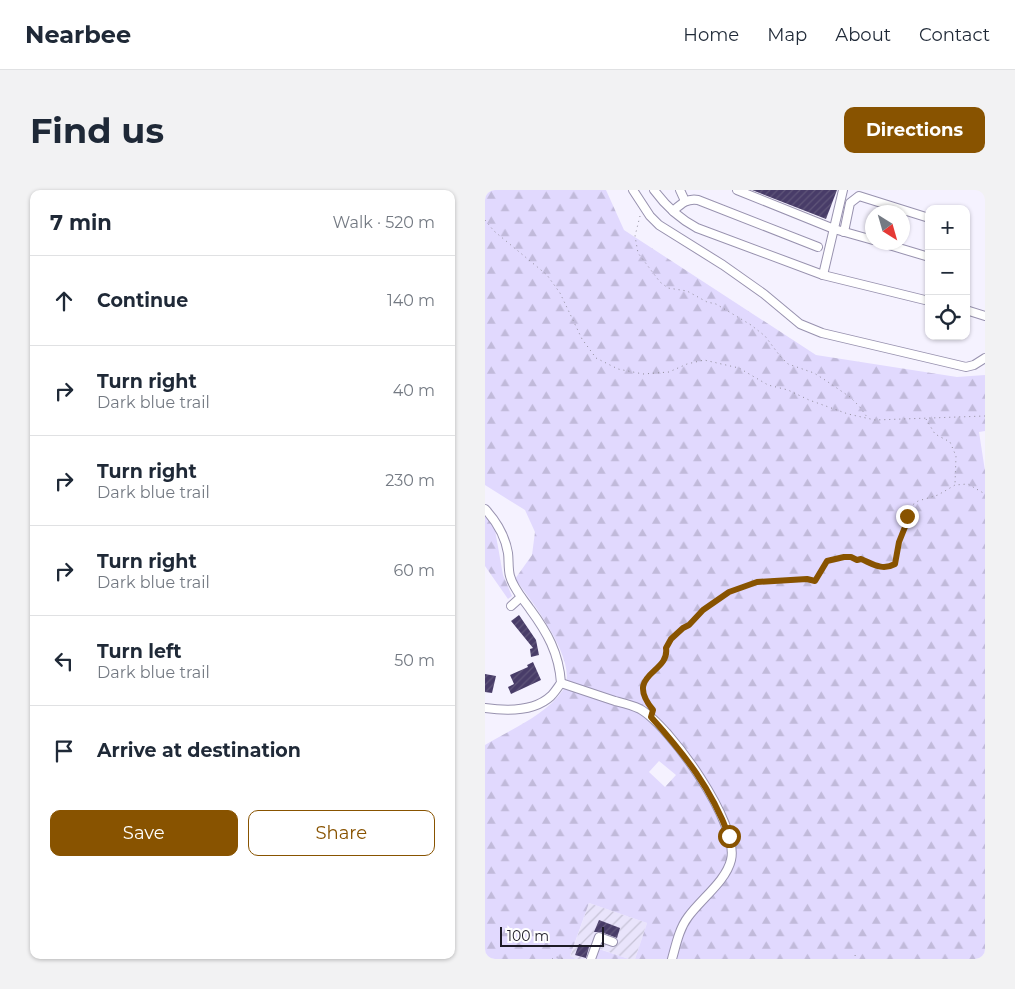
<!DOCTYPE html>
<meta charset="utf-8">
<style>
body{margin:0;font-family:Montserrat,sans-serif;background:#f2f2f3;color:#1f2937}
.controls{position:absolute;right:15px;top:15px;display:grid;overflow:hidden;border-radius:10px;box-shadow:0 1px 4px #0004}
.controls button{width:45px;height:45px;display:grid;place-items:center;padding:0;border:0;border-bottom:1px solid #e0e1e3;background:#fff;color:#1f2937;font:25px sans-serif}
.compass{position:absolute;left:380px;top:15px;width:45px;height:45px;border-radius:50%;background:#fff;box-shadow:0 1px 4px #0004;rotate:143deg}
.scale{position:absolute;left:15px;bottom:12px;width:104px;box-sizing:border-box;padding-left:5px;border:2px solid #1d1b26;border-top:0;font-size:14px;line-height:18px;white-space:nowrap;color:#1d1b26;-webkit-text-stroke:4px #fff;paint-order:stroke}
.stop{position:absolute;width:15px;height:15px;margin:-11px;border:4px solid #885300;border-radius:50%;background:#fff}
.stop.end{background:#885300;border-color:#fff;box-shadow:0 1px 5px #0008}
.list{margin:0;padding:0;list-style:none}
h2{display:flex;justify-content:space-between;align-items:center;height:65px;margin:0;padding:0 20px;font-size:21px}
h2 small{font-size:16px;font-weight:400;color:#747a83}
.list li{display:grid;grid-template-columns:32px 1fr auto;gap:15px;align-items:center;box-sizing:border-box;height:90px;padding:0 20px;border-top:1px solid #e0e1e3}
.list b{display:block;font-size:19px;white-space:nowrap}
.list p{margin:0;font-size:16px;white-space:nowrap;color:#747a83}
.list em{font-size:16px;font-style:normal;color:#747a83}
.actions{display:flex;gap:10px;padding:15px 20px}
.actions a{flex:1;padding:11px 0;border:1px solid #885300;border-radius:10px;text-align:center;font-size:18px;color:#885300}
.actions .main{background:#885300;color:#fff}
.icon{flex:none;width:28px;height:28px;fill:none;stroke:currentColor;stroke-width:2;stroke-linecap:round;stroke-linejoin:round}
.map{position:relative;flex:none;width:500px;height:769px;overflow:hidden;border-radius:10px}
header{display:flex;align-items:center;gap:30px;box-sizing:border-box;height:70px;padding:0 25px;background:#fff;border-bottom:1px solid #e0e1e3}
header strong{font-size:24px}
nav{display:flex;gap:28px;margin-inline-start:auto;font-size:18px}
.intro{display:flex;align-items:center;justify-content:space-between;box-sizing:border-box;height:120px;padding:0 30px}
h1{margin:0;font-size:35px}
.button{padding:12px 22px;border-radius:10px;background:#885300;color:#fff;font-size:18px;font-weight:700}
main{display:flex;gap:30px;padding:0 30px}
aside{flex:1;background:#fff;border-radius:10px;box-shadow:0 1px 4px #0004}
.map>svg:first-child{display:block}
.industrial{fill:url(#industrial-furrows)}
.forest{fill:url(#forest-firs);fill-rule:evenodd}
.building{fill:url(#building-hatch)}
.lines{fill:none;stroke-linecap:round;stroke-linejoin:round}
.minor-casing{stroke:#9892af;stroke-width:10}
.path{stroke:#8f8c99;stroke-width:1;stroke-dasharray:1 4;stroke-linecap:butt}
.minor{stroke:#fff;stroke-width:8}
.route{stroke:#885300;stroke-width:6}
</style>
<header>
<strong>Nearbee</strong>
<nav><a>Home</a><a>Map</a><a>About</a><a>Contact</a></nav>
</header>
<div class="intro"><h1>Find us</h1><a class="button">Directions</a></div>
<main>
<aside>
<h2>7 min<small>Walk · 520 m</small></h2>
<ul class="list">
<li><svg class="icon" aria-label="ahead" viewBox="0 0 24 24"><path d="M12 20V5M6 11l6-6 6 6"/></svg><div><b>Continue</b></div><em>140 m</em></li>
<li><svg class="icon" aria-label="right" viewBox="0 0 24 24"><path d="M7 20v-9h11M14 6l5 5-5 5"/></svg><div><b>Turn right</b><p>Dark blue trail</p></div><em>40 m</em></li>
<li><svg class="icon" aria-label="right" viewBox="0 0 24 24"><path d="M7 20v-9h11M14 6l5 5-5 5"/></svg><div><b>Turn right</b><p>Dark blue trail</p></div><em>230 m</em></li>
<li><svg class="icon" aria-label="right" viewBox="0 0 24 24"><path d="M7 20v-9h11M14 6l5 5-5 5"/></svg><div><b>Turn right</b><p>Dark blue trail</p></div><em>60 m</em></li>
<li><svg class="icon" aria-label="left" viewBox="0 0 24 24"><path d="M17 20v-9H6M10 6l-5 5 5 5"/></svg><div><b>Turn left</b><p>Dark blue trail</p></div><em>50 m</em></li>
<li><svg class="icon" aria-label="arrive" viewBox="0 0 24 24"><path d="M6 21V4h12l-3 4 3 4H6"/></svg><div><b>Arrive at destination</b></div></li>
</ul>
<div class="actions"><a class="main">Save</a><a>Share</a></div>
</aside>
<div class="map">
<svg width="500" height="769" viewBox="0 0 500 769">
<defs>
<pattern id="industrial-furrows" width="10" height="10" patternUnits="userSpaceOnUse" patternTransform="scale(1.25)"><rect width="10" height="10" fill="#e9e4fb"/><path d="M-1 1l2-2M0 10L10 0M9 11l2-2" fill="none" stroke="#c7c3d7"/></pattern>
<pattern id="forest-firs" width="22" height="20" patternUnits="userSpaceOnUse" patternTransform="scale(1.25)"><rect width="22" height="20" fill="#e1d9fe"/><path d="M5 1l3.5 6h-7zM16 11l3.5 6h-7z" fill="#c1bada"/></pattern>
<pattern id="building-hatch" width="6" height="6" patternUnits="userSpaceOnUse" patternTransform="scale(1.25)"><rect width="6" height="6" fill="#483c68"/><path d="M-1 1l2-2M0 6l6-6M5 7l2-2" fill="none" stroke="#5f5579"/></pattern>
</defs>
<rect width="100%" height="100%" fill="#f5f2ff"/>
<polygon class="industrial" points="104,713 162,733 150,769 144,769 115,759 111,769 91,769 85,767"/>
<g class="forest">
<path d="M0 0H121L139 40 331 165 472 187 500 185V241L494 242 500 281V769H150L162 733 104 713 85 766 91 769H0V555C26 539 60 526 78 500 96 474 46 410 30 389L47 365 50 342 40 320 0 295ZM174 571 191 585 180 597 164 582Z"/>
<polygon points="0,325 10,340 18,385 27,406 23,409 0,376"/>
<polygon points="114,759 144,769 111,769"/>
</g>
<g class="building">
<polygon points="267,0 352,0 341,29"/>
<polygon points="34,425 51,450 54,465 46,467 45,459 48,458 26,431"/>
<polygon points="48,472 56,490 26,504 23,497 29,494 25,485 43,477 42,475"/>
<polygon points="0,484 11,486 7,503 0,502"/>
<polygon points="114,730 135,738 132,748 116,742 109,742"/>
<polygon points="94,754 104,757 101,768 90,765"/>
</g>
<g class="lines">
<g class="minor-casing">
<g id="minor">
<polyline points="148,0 165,26 174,35 238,75 279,104 315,134 337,143 481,177 489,175 500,168"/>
<path d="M169 0C180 15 195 29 212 38L338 85 444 111"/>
<polyline points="195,0 200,11"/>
<polyline points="252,0 349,39 388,50"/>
<path d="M188 21C196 14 202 8 213 10L333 57"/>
<polyline points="359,42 365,13 374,6 444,28"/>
<polyline points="394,52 444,67"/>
<polyline points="338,85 358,0"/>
<polyline points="481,120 500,126"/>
<path d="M0 319C12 332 20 345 23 363 24 370 23 379 25 386 28 398 38 409 45 419 62 442 74 463 76 493 73 497 70 502 66 506 49 522 21 521 0 518"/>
<polyline points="26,416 36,407"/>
<path d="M76 493C94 499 112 505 130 511 138 513 147 515 155 519 185 536 255 634 246 670 241 691 216 709 203 727 194 739 191 755 187 769"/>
<polyline points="106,769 114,747 128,752"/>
</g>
</g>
<g class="path">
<polyline points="155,26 150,46 153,63 175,92 183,98 202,101 222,112 231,114 266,135 280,146 295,166 303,174 329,183 340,190 365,207 374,216 382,227"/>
<polyline points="0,30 9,41 62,85 75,103 97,149 111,168 133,179 158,184 184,182 202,174 219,170 254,178 283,195 303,200 324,210 363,224 390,230 500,226"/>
<polyline points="441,229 450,244 465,252 471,266 470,294"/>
<path d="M165 516 158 501V496L162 486 177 474 182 463 181 458 186 449 198 438 204 435 218 420 241 404 258 396 272 392 288 390 322 389 330 391 342 371 349 368 363 367 372 370 376 369C388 374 397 381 410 374L414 352 426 316 433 311 453 305 470 295 483 294 500 304"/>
<polyline points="370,765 371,769"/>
<polyline points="67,769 72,767 80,769"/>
</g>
<use href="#minor" class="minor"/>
</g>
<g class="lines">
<path class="route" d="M244 646C226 598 200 565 166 527L168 520C138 483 185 484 181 458L186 449 198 438 204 435 218 420 244 402 272 392 322 389 330 391 342 371 359 367H366L372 370 376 369C388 374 397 381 410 374L414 352 420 337 422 326"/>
</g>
</svg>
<div class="controls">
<button>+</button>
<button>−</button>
<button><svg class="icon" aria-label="locate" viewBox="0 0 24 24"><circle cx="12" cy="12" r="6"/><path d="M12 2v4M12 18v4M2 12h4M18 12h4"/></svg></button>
</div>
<svg class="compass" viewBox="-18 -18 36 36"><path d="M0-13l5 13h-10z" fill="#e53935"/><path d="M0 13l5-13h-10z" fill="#747a83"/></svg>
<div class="scale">100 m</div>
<div class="stop" style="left:244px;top:646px"></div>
<div class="stop end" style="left:422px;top:326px"></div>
</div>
</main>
